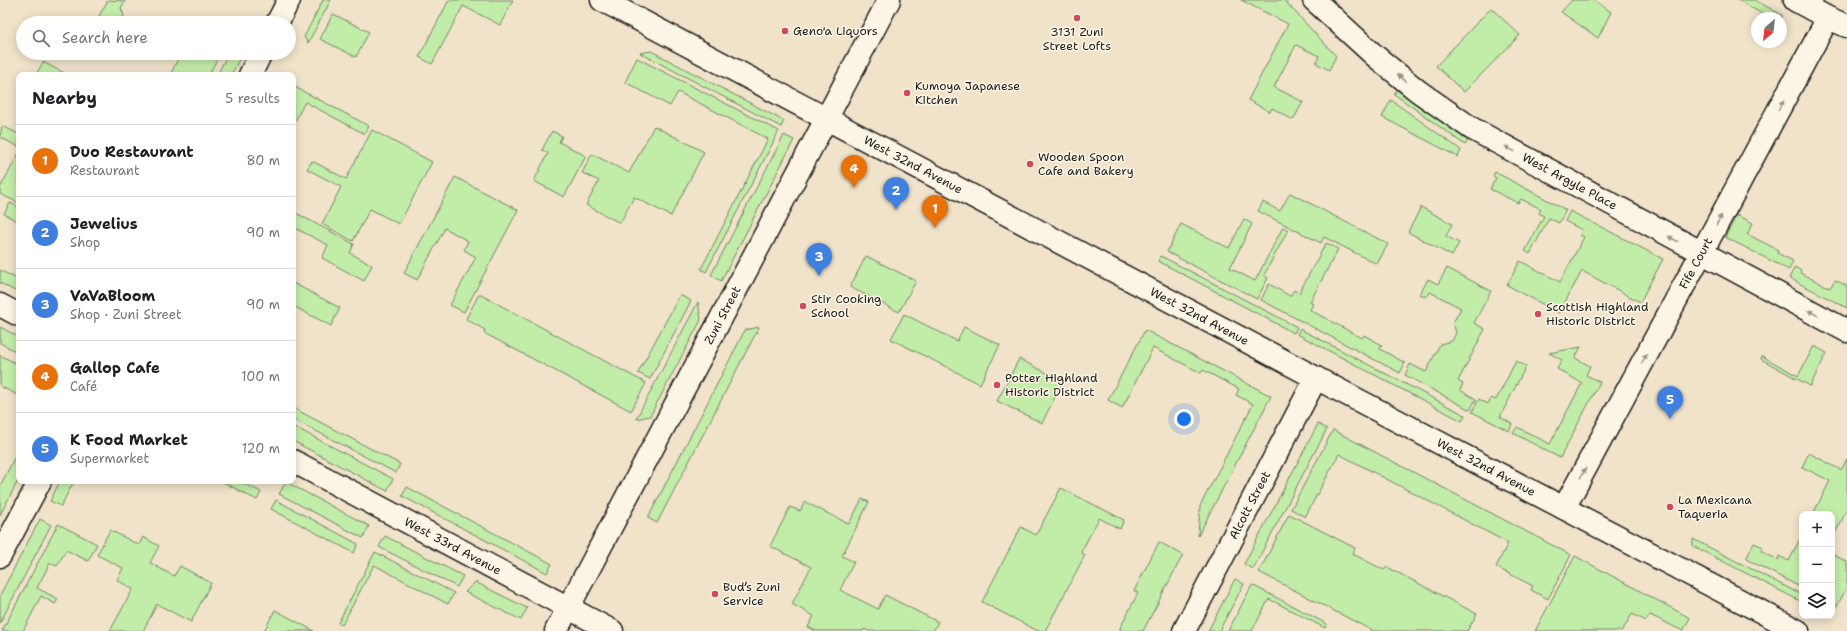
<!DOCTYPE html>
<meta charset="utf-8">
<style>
body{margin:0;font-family:"Shantell Sans",sans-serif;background:#f2f2f2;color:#202124}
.controls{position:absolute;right:12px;bottom:12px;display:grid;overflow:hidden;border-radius:8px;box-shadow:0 2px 10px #0003}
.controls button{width:36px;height:36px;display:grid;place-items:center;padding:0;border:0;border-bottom:1px solid #e0e0e0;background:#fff;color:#202124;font:20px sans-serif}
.compass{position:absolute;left:1751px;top:12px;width:36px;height:36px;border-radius:50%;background:#fff;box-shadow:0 2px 10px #0003;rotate:208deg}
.you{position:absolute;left:1184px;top:419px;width:14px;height:14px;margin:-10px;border:3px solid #fff;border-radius:50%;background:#1a73e8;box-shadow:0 0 0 6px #1a73e833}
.badge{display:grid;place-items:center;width:26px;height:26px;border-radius:50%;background:#ea580c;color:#fff;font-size:13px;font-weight:700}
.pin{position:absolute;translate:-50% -33px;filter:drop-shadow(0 1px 2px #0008)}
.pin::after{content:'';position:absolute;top:21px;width:14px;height:12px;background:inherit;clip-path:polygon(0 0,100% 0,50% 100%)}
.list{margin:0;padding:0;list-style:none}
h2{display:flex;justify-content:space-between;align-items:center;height:52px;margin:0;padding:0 16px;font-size:17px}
h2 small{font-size:13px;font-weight:400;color:#757577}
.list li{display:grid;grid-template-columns:26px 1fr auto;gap:12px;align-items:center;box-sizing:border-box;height:72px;padding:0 16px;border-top:1px solid #e0e0e0}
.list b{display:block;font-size:15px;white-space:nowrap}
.list p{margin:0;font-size:13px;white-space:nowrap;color:#757577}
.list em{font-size:13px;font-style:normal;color:#757577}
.icon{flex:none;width:22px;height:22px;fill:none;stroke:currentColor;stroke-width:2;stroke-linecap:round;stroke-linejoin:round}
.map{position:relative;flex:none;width:1847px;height:631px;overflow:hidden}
.search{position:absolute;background:#fff;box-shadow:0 2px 10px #0003;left:16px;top:16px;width:280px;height:44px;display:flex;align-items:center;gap:10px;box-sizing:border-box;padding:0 14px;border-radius:22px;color:#757577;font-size:15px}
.panel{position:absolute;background:#fff;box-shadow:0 2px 10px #0003;left:16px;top:72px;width:280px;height:412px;border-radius:8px}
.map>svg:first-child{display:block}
.grass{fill:#c2eda9;stroke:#6f8462}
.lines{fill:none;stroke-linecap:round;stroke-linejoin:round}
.minor-casing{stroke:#1c1c1c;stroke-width:25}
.tertiary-casing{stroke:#1c1c1c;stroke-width:25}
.minor{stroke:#fcf5e5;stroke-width:22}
.tertiary{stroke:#fcf5e5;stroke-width:22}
.oneway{fill:#97938b}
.poi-dot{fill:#d1495b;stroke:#fcf5e5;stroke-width:1.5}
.labels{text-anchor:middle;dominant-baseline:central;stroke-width:3;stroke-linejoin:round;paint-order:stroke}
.poi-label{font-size:12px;fill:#1c1c1c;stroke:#fcf5e5;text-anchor:start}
.street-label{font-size:12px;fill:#1c1c1c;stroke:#fcf5e5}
</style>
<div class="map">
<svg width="1847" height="631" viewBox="0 0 1847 631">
<rect width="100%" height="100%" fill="#f1e3ca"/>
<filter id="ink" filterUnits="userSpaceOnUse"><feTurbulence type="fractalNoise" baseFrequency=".025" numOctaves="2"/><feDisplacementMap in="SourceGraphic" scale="8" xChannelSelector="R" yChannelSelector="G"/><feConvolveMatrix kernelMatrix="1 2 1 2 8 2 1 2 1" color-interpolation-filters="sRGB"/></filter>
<g filter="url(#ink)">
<g class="grass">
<polygon points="108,0 125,1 121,8 124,16 121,23 95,23"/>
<polygon points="323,0 331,0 308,43 304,37"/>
<polygon points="449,0 513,0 500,25 463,6 432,64 419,57"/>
<polygon points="1241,0 1284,0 1336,56 1329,70 1316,63 1319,56 1296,45 1274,87 1303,102 1293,120 1272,108 1270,112 1248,100 1288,24"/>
<polygon points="1572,0 1594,0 1611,12 1598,38 1561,12"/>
<polygon points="1737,0 1755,0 1782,15 1781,24 1781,18 1770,18"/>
<polygon points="1491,8 1520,35 1464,92 1436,66"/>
<polygon points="333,14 369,32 356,57 320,39"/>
<polygon points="651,51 784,121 781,127 640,53"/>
<polygon points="181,53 220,53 209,75 170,75"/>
<polygon points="228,54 239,60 231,75 217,75"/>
<polygon points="637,58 779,131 706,272 701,269 768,139 678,92 670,106 625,82"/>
<polygon points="43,62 68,75 41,75 37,73"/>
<polygon points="293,86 369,126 365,134 305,102 293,125"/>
<polygon points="1397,90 1468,141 1465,145 1394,94"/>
<polygon points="1391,100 1461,150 1458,157 1382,117"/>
<polygon points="2,126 19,134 19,147 0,137"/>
<polygon points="654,126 704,152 671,216 634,197 620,223 586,205 599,181 582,173 592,154 629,173"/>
<polygon points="372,130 432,162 399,224 370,209 353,241 322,224 341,187 307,169 312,161 346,179"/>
<polygon points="552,131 562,136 559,142 586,156 564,197 534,181 548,153 542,150"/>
<polygon points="784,135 794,140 721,281 711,275"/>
<polygon points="19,153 19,203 0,194 0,188"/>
<polygon points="1495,172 1566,210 1559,223 1549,218 1530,254 1525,251 1544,216 1539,213 1541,209 1521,199 1518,203 1490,189 1496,178 1493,176"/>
<polygon points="455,177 518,210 464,312 450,305 476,257 464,250 468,241 445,228 417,280 404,273"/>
<polygon points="1290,193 1388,244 1377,264 1324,237 1321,243 1258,211 1263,202 1280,211"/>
<polygon points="10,203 19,207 19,222 4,214"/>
<polygon points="1421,207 1452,224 1446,236 1459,243 1452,256 1408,232"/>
<polygon points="1570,211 1663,259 1640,302 1582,271 1559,313 1507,285 1520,261 1560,282 1584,237 1580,235 1582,230 1565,221"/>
<polygon points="294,212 354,244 350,253 372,265 364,281 322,258 328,245 293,227"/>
<polygon points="1737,215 1753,223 1747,234 1778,250 1777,253 1793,261 1789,270 1725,237"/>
<polygon points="1244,219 1252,224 1230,268 1255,281 1283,227 1288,230 1264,275 1268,278 1257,299 1167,252 1181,224 1229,248"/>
<polygon points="1326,243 1338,249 1310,302 1313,304 1310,310 1362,338 1364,335 1382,345 1380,349 1405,363 1400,373 1261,300 1269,284 1290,296 1294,290 1299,293"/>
<polygon points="866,256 916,281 899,312 850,287"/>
<polygon points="1161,256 1297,327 1294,333 1158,261"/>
<polygon points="1795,267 1801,271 1800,273 1830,288 1835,280 1847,286 1847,308 1789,278"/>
<polygon points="1447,268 1491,291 1474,323 1485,329 1458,381 1463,384 1460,390 1476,399 1470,410 1405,375 1410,364 1426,372 1440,344 1452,341 1456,333 1453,323 1461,308 1430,292 1427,297 1420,294 1428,279 1438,284"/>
<polygon points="0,270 19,280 19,293 0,283"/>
<polygon points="293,283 340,308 331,326 293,306"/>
<polygon points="479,294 646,383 631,411 484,333 485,330 466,319"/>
<polygon points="680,295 691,301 650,379 638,373"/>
<polygon points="698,302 701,320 650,416 636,419"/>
<polygon points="904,314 957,341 964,327 1000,345 980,384 891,339"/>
<polygon points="0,327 19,337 19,353 0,343"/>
<polygon points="759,327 657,523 648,518 745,330"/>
<polygon points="1300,329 1465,415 1462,421 1297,334"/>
<polygon points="1145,330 1271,396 1198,536 1200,506 1253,404 1236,395 1239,389 1203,370 1201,373 1153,348 1122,408 1108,400"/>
<polygon points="1814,346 1827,353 1810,386 1761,359 1762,356 1798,376"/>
<polygon points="1581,347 1575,358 1590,366 1586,375 1600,382 1560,458 1513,433 1517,427 1550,444 1582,383 1557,369 1562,360 1549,353"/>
<polygon points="0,355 19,365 19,396 0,386"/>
<polygon points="1019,359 1063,381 1042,423 997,401"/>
<polygon points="1516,361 1526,366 1500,417 1512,424 1509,431 1472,412 1479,399 1488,404 1491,398 1496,400"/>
<polygon points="293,408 400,464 396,473 293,419"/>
<polygon points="1318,424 1327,429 1253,569 1244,564"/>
<polygon points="293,426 393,479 387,491 293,441"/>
<polygon points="1333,430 1571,555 1548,599 1531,590 1533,586 1496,567 1508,543 1339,454 1305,517 1291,509"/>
<polygon points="19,449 19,479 0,515 0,486"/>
<polygon points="1809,453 1841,470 1847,459 1847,510 1832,539 1832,514 1813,514 1830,481 1802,467"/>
<polygon points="60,481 74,481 61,506 50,501"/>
<polygon points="221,481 239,481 261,492 257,500"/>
<polygon points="286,482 369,526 363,538 279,494"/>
<polygon points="407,487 552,564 547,573 402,496"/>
<polygon points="1061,488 1124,520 1120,529 1099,518 1081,552 1085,555 1045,631 1038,631 982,602 1021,527 1036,535"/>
<polygon points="862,499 869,502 842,556 854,562 840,590 878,609 885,595 938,622 933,631 869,631 864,629 863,631 816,631 808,627 814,616 792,604 811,567 770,546 790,507 800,511 805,502 849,524"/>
<polygon points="276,500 358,544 354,553 271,509"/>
<polygon points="1289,514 1355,548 1353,554 1384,570 1387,567 1477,614 1467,631 1373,631 1259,572"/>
<polygon points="40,519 51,525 0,623 0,595"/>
<polygon points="58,524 97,544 88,561 66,550 57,566 50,563 37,588 58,599 55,604 41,596 23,631 2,631"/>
<polygon points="110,530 139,545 143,537 159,546 150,563 174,576 180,566 211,583 191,622 157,604 143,631 110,631 133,589 117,580 123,568 97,555"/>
<polygon points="1802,535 1802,588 1746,559 1754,543 1763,547 1761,551 1778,560 1779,556 1789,561"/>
<polygon points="385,536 463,576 457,587 379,547"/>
<polygon points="1693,539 1802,595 1802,602 1693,546"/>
<polygon points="1159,542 1183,555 1143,631 1121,631 1120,628 1138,593 1134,591"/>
<polygon points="375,552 454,593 448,604 374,565 342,625 338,623"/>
<polygon points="1832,554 1847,562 1847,587 1837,606 1832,604"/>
<polygon points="1575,556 1690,618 1683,631 1650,615 1646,621 1632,614 1622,631 1535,631"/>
<polygon points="1235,579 1244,584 1219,631 1208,631"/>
<polygon points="475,582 527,608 521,620 465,592"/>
<polygon points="1252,585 1327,624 1325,628 1269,599 1252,631 1228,631"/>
<polygon points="275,610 314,631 264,631"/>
</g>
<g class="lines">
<g class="minor-casing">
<g id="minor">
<path id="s1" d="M1314 0 1374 55 1418 91 1471 128 1847 331"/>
<polyline points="1795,0 1828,18 1847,26"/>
<polyline points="277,23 289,0"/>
<polyline points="250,75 261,53"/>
<polyline points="0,305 19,315"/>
<path id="s2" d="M293 461 612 631"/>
<path id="s3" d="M1564 508 1828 18"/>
<polyline points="0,556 40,481"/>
<path id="s4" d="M1184 631 1316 378"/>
</g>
</g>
<g class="tertiary-casing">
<g id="tertiary">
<path id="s5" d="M602 0 1316 378 1798 631"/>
<path id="s6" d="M556 631 889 0"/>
</g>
</g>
<use href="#minor" class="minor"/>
<use href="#tertiary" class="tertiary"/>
</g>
<defs><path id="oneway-solid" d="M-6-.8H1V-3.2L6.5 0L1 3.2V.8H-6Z"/></defs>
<g class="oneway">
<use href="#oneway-solid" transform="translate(1402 78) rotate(-141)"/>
<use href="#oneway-solid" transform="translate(1781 105) rotate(-62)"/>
<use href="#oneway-solid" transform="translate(1510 149) rotate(-151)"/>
<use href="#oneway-solid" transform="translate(1719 220) rotate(-62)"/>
<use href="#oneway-solid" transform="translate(1673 239) rotate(-151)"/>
<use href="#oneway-solid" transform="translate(1813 313) rotate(-152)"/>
<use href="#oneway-solid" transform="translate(1644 359) rotate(-62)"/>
<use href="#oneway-solid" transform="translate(1583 473) rotate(-62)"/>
</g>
</g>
<g class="poi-dot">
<circle cx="1077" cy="18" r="4"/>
<circle cx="785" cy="31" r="4"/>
<circle cx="907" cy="93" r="4"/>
<circle cx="1030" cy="164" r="4"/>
<circle cx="803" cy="306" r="4"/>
<circle cx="1538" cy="314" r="4"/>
<circle cx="997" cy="385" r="4"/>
<circle cx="1670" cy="507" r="4"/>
<circle cx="715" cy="594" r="4"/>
</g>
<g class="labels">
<g class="poi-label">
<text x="793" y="31">Geno'a Liquors</text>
<text x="1077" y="32" text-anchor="middle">3131 Zuni<tspan x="1077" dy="14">Street Lofts</tspan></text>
<text x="915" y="86">Kumoya Japanese<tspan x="915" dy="14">Kitchen</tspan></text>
<text x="1038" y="157">Wooden Spoon<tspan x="1038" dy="14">Cafe and Bakery</tspan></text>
<text x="811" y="299">Stir Cooking<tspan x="811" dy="14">School</tspan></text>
<text x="1546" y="307">Scottish Highland<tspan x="1546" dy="14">Historic District</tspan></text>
<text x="1005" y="378">Potter Highland<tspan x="1005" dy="14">Historic District</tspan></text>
<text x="1678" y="500">La Mexicana<tspan x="1678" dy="14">Taqueria</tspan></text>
<text x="723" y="587">Bud’s Zuni<tspan x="723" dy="14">Service</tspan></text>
</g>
<g class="street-label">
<text stroke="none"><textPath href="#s5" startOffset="352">West 32nd Avenue</textPath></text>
<text stroke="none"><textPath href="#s1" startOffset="315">West Argyle Place</textPath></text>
<text stroke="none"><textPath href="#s3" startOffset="278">Fife Court</textPath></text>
<text stroke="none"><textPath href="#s6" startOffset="357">Zuni Street</textPath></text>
<text stroke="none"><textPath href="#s5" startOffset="676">West 32nd Avenue</textPath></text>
<text stroke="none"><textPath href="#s5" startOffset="1000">West 32nd Avenue</textPath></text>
<text stroke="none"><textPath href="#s4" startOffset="142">Alcott Street</textPath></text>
<text stroke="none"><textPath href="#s2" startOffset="181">West 33rd Avenue</textPath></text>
</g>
</g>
</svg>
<div class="controls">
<button>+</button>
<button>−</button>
<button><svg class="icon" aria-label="layers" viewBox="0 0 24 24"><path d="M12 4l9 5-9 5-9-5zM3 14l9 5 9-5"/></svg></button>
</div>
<svg class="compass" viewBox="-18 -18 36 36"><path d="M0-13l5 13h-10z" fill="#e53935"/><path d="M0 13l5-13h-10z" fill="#757577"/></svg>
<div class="you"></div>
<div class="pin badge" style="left:935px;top:228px;background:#e8710a">1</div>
<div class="pin badge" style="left:896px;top:210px;background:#3f7fe0">2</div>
<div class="pin badge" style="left:819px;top:276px;background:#3f7fe0">3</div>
<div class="pin badge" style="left:854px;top:188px;background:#e8710a">4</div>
<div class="pin badge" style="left:1670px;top:419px;background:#3f7fe0">5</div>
<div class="search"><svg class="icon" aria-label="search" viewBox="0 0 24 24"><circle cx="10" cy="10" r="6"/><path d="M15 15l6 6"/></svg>Search here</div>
<section class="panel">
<h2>Nearby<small>5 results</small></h2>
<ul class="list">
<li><span class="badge" style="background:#e8710a">1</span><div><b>Duo Restaurant</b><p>Restaurant</p></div><em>80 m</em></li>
<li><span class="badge" style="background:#3f7fe0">2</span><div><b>Jewelius</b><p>Shop</p></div><em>90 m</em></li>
<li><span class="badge" style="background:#3f7fe0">3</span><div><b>VaVaBloom</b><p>Shop · Zuni Street</p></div><em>90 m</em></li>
<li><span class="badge" style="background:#e8710a">4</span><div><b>Gallop Cafe</b><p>Café</p></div><em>100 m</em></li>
<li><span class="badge" style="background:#3f7fe0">5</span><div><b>K Food Market</b><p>Supermarket</p></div><em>120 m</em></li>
</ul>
</section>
</div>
